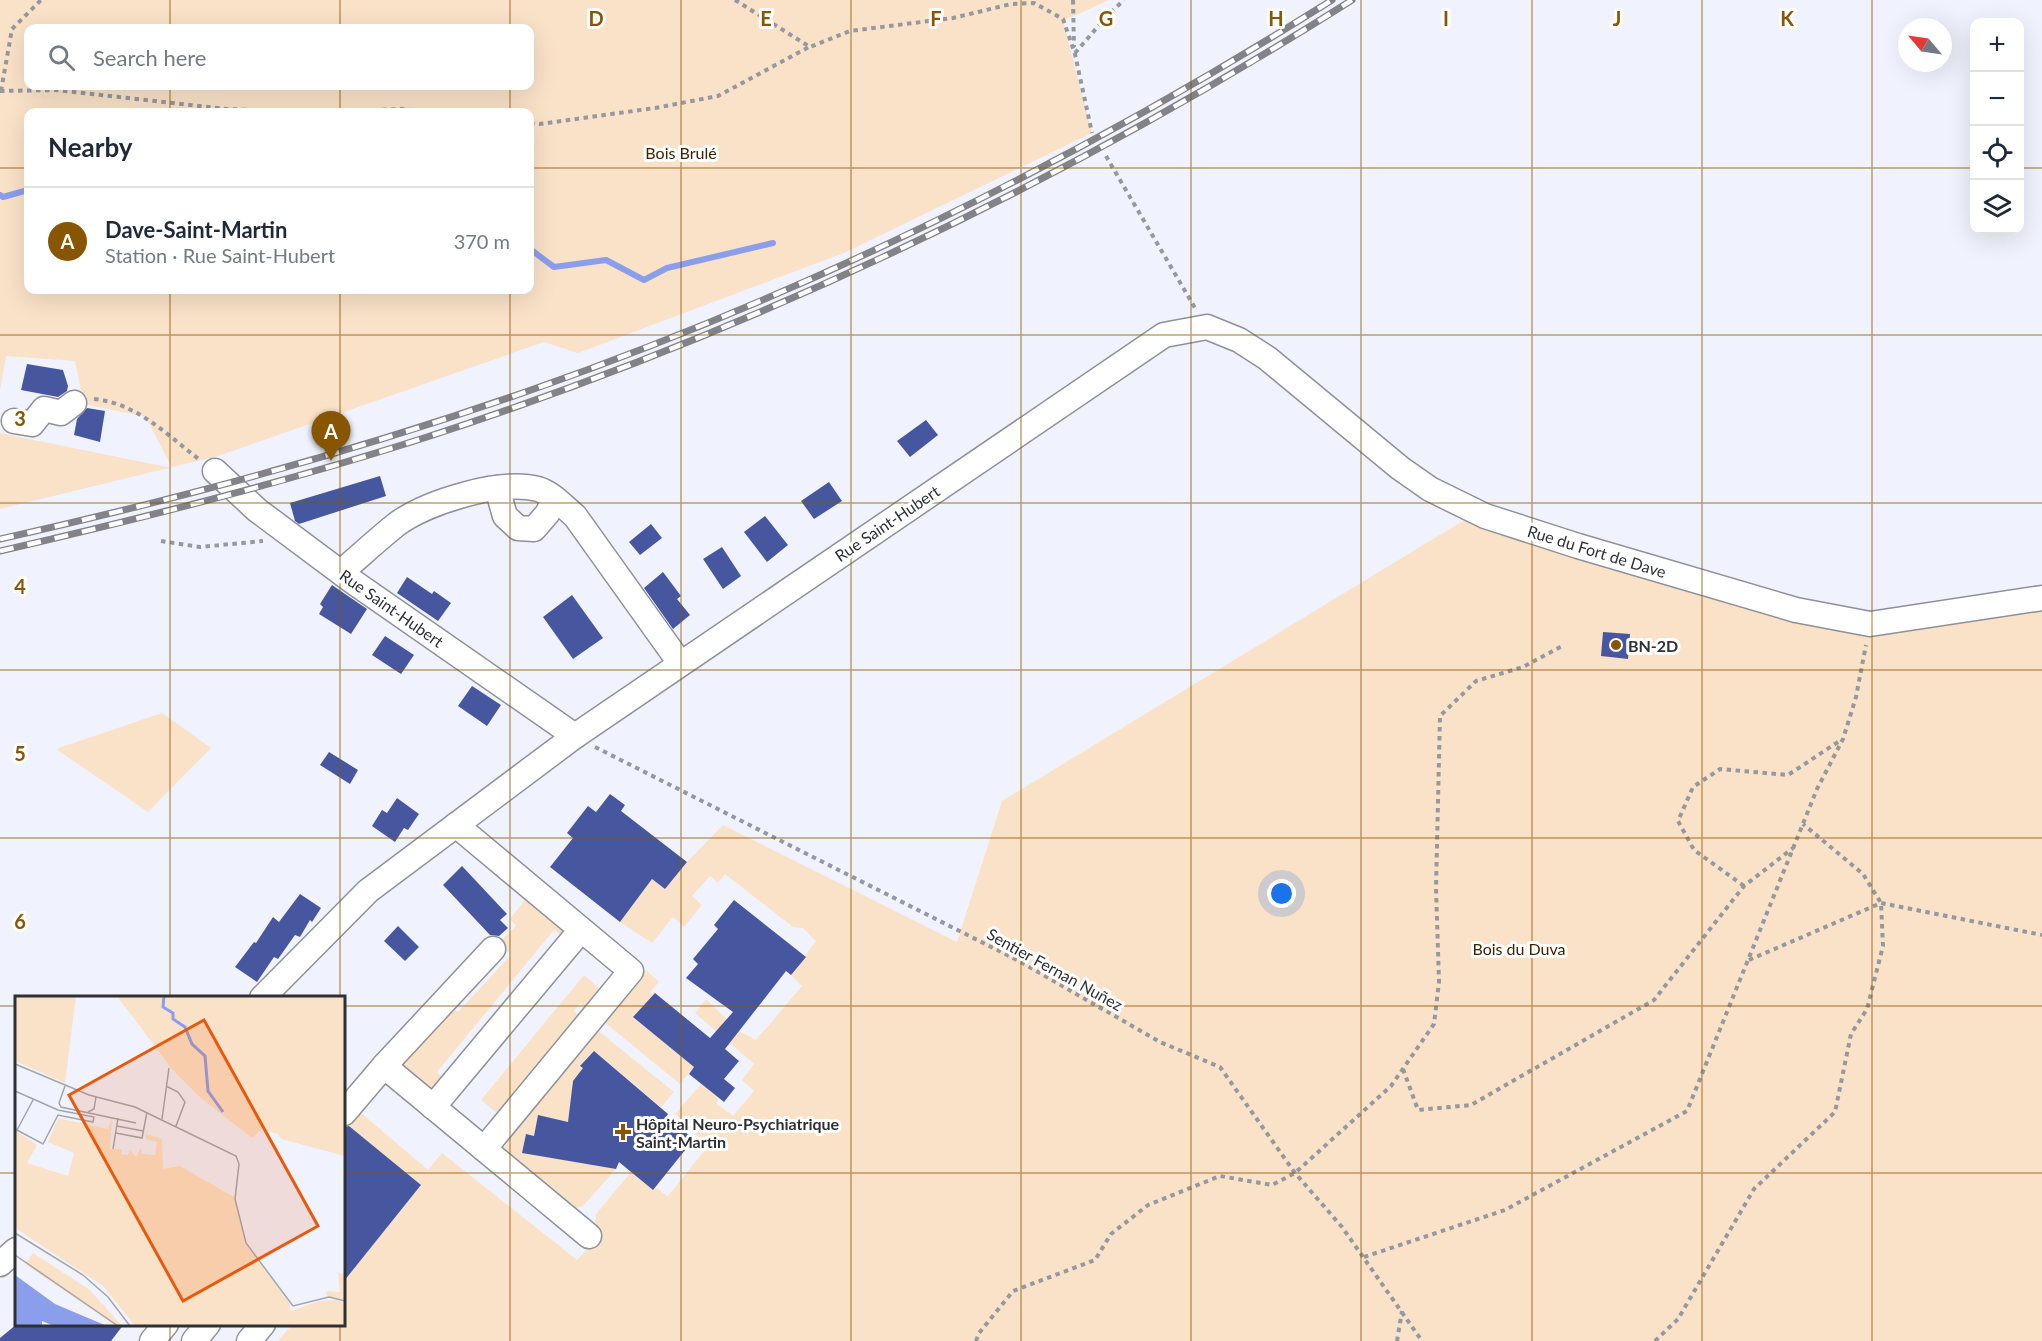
<!DOCTYPE html>
<meta charset="utf-8">
<style>
body{margin:0;font-family:Lato,sans-serif;background:#f6f6f7;color:#1f2937}
.controls{position:absolute;right:18px;top:18px;display:grid;overflow:hidden;border-radius:12px;box-shadow:0 6px 24px #0002}
.controls button{width:54px;height:54px;display:grid;place-items:center;padding:0;border:0;border-bottom:2px solid #e0e1e3;background:#fff;color:#1f2937;font:30px sans-serif}
.compass{position:absolute;left:1898px;top:18px;width:54px;height:54px;border-radius:50%;background:#fff;box-shadow:0 6px 24px #0002;rotate:299deg}
.you{position:absolute;left:1282px;top:894px;width:21px;height:21px;margin:-15px;border:4px solid #fff;border-radius:50%;background:#1a73e8;box-shadow:0 0 0 9px #1a73e833}
.badge{display:grid;place-items:center;width:39px;height:39px;border-radius:50%;background:#850;color:#fff;font-size:20px;font-weight:700}
.pin{position:absolute;translate:-50% -50px;filter:drop-shadow(0 2px 3px #0008)}
.pin::after{content:'';position:absolute;top:32px;width:21px;height:18px;background:inherit;clip-path:polygon(0 0,100% 0,50% 100%)}
.list{margin:0;padding:0;list-style:none}
h2{display:flex;justify-content:space-between;align-items:center;height:78px;margin:0;padding:0 24px;font-size:26px}
h2 small{font-size:20px;font-weight:400;color:#747a83}
.list li{display:grid;grid-template-columns:39px 1fr auto;gap:18px;align-items:center;box-sizing:border-box;height:108px;padding:0 24px;border-top:2px solid #e0e1e3}
.list b{display:block;font-size:22px;white-space:nowrap}
.list p{margin:0;font-size:20px;white-space:nowrap;color:#747a83}
.list em{font-size:20px;font-style:normal;color:#747a83}
.icon{flex:none;width:33px;height:33px;fill:none;stroke:currentColor;stroke-width:2;stroke-linecap:round;stroke-linejoin:round}
.map{position:relative;flex:none;width:2042px;height:1341px;overflow:hidden}
.search{position:absolute;background:#fff;box-shadow:0 6px 24px #0002;left:24px;top:24px;width:510px;height:66px;display:flex;align-items:center;gap:15px;box-sizing:border-box;padding:0 21px;border-radius:12px;color:#747a83;font-size:22px}
.panel{position:absolute;background:#fff;box-shadow:0 6px 24px #0002;left:24px;top:108px;width:510px;height:186px;border-radius:12px}
.map>svg:first-child{display:block}
.green{fill:#fae2c8;fill-rule:evenodd}
.lines{fill:none;stroke-linecap:round;stroke-linejoin:round}
.stream{stroke:#8a9eec;stroke-width:6}
.building{fill:#47579f}
.minor-casing{stroke:#8e919a;stroke-width:27}
.path{stroke:#96989f;stroke-width:4;stroke-dasharray:4.5 4.5;stroke-linecap:butt}
.minor{stroke:#fff;stroke-width:24}
.rail-casing{stroke:#818389;stroke-width:7}
.rail{stroke:#fff;stroke-width:4.5;stroke-dasharray:14;stroke-linecap:butt}
.grid{fill:none;stroke:#850;stroke-width:1.5;stroke-opacity:0.55}
.poi-dot{fill:#850;stroke:#fff;stroke-width:2}
.labels{text-anchor:middle;dominant-baseline:central;stroke-width:6;stroke-linejoin:round;paint-order:stroke}
.park-label{font-size:16px;fill:#3c2403;stroke:#fff}
.street-label{font-size:16px;fill:#2f3033;stroke:#fff}
.poi-label{font-size:16px;font-weight:bold;fill:#2f3033;stroke:#fff;text-anchor:start}
.inset-river{fill:none;stroke:#8a9eec;stroke-width:3}
.inset-road{fill:none;stroke:#a3a5ac;stroke-width:1.5}
.view{fill:#e8590c;fill-opacity:0.15;stroke:#e8590c;stroke-width:3}
.inset-edge{fill:none;stroke:#2f3033;stroke-width:3}
.grid-label{font-size:20px;text-anchor:middle;font-weight:bold;fill:#850;stroke:#fff;stroke-width:6;stroke-linejoin:round;paint-order:stroke}
</style>
<div class="map">
<svg width="2042" height="1341" viewBox="0 0 2042 1341">
<rect width="100%" height="100%" fill="#f0f3fd"/>
<g class="green">
<path d="M0 0H1109L1063 21 1092 133 844 253 578 353 544 342 218 456 0 509V433L172 468 146 417 84 404 75 361 6 356 0 390ZM28 28H530V86H28ZM28 112H530V290H28Z"/>
<polygon points="1466,519 1866,631 2042,606 2042,1341 278,1341 292,1325 344,1324 344,1280 421,1186 349,1126 360,1112 428,1170 442,1153 577,1260 598,1238 595,1223 596,1214 631,1172 653,1190 655,1187 668,1196 709,1145 681,1123 682,1120 675,1114 701,1084 719,1099 716,1103 733,1116 754,1091 742,1080 754,1064 695,1013 706,999 739,1031 756,1040 802,986 791,975 816,941 803,928 793,927 725,874 718,883 710,876 692,896 702,905 684,927 673,917 652,943 620,922 652,879 665,889 687,862 723,825 957,942 1002,801"/>
<polygon points="162,713 211,748 148,812 56,749"/>
<polygon points="527,897 565,927 565,938 554,930 437,1072 446,1081 437,1087 426,1087 403,1068 402,1062 452,1007 458,1012 511,955 500,942 516,926 510,919"/>
<polygon points="646,970 659,982 650,992 653,995 634,1017 694,1067 680,1084 603,1021"/>
<polygon points="584,975 603,992 588,1010 580,1003 574,1011 582,1018 501,1116 481,1100"/>
<polygon points="596,1029 674,1092 661,1107 594,1051 580,1066 583,1068 571,1084 573,1085 568,1122 538,1116 534,1136 526,1134 523,1153 616,1169 583,1206 576,1208 504,1149 508,1142 505,1139"/>
</g>
<g class="lines">
<g class="stream">
<polyline points="0,195 3,197 28,190"/>
<polyline points="530,249 554,267 606,260 644,280 667,268 773,243"/>
</g>
</g>
<g class="building">
<polygon points="27,364 63,370 68,386 67,391 58,397 21,390"/>
<polygon points="87,408 105,411 100,442 74,435 77,419"/>
<polygon points="926,420 938,435 910,457 897,441"/>
<polygon points="380,476 386,496 299,524 295,521 290,503"/>
<polygon points="829,482 842,501 814,519 801,501"/>
<polygon points="765,516 788,545 767,562 744,532"/>
<polygon points="651,524 662,538 640,555 629,542"/>
<polygon points="722,547 741,576 723,589 703,559"/>
<polygon points="663,572 681,596 677,599 690,615 673,629 644,588"/>
<polygon points="407,577 432,594 434,591 451,603 438,621 397,593"/>
<polygon points="332,585 367,609 351,634 319,614 323,607 320,604"/>
<polygon points="572,595 603,638 573,659 543,617"/>
<polygon points="1603,632 1630,634 1628,659 1601,656"/>
<polygon points="385,636 414,655 401,674 372,655"/>
<polygon points="472,686 501,705 487,726 458,706"/>
<polygon points="329,752 358,770 350,784 320,765"/>
<polygon points="610,794 625,805 621,811 687,862 665,889 652,879 620,922 550,867 573,838 567,833 588,806 596,812"/>
<polygon points="397,798 419,814 408,830 404,828 395,842 372,826 382,810 387,813"/>
<polygon points="462,866 507,914 500,920 508,928 499,936 490,935 443,885"/>
<polygon points="300,894 321,908 312,922 310,920 300,937 295,935 278,959 274,957 257,982 235,967 254,942 256,943 273,917 279,922"/>
<polygon points="734,900 806,957 791,975 786,971 725,1049 739,1061 724,1079 735,1088 724,1102 689,1074 694,1067 633,1017 655,993 710,1038 733,1012 686,978 698,964 693,959 718,929 714,925"/>
<polygon points="398,926 419,947 405,961 384,941"/>
<polygon points="594,1051 668,1114 666,1117 694,1139 653,1190 619,1162 616,1169 522,1153 526,1134 534,1136 538,1115 568,1122 573,1081 583,1068 580,1066"/>
<polygon points="349,1126 421,1185 344,1281 344,1127"/>
<polygon points="17,1324 124,1324 111,1341 0,1341 0,1338"/>
</g>
<g class="lines">
<g class="minor-casing">
<g id="minor">
<polyline points="14,421 32,424 44,409 61,413 74,403"/>
<polyline points="215,471 257,510 352,581 575,736"/>
<polyline points="497,488 505,516 518,528 534,529 547,514 555,499"/>
<path d="M341 572C360 556 378 539 397 524 427 502 501 479 538 489 552 493 564 507 575 516L680 663"/>
<polyline points="456,825 631,971 484,1149"/>
<polyline points="262,998 368,891 575,736 1164,335 1207,327 1239,340 1267,358 1400,468 1430,489 1485,516 1578,546 1796,610 1870,624 2042,598"/>
<polyline points="384,1066 589,1236"/>
<polyline points="433,1107 581,930"/>
<polyline points="344,1113 384,1066 493,949"/>
<polyline points="0,1264 16,1250"/>
<polyline points="152,1341 166,1324"/>
<polyline points="194,1341 208,1324"/>
<polyline points="249,1341 263,1324"/>
</g>
</g>
<g class="path">
<polyline points="735,0 810,47 850,31 953,18 1011,4 1034,3 1063,19 1075,54 1092,133"/>
<polyline points="1073,0 1074,47"/>
<polyline points="1075,53 1107,16 1124,0"/>
<polyline points="0,91 56,90 227,109 296,112"/>
<polyline points="1,91 12,29 41,0"/>
<polyline points="328,112 401,109 433,112"/>
<polyline points="530,123 540,124 655,108 718,96 809,47"/>
<polyline points="1106,156 1195,308"/>
<path d="M94 399C137 403 167 435 200 460"/>
<polyline points="161,541 200,547 263,541"/>
<polyline points="595,747 1017,960 1160,1042 1220,1067 1295,1173 1342,1227 1422,1341"/>
<polyline points="1744,886 1694,850 1678,821 1693,787 1720,769 1788,775 1841,740"/>
<polyline points="1749,960 1881,903 2042,935"/>
<polyline points="1403,1069 1418,1110 1471,1105 1654,1000 1744,886 1793,848"/>
<polyline points="1364,1257 1505,1210 1687,1111 1817,789 1843,739 1856,697 1866,645"/>
<polyline points="976,1341 979,1333 1013,1291 1095,1260 1111,1234 1148,1205 1220,1176 1272,1185 1295,1173 1391,1086 1434,1024 1439,982 1436,888 1440,716 1476,681 1523,667 1564,645"/>
<polyline points="1397,1341 1402,1311"/>
<polyline points="1655,1341 1678,1319 1754,1189 1835,1112 1851,1034 1867,1009 1883,946 1881,903 1863,874 1803,824"/>
</g>
<use href="#minor" class="minor"/>
<g class="rail-casing">
<g id="rail">
<path d="M0 539C180 499 357 451 531 390 811 292 1081 158 1332 0"/>
<path d="M0 551C144 518 287 482 427 437 753 331 1063 183 1352 0"/>
</g>
</g>
<use href="#rail" class="rail"/>
</g>
<path class="grid" d="M170 0V28M340 0V28M510 0V28M681 0V1341M851 0V1341M1021 0V1341M1191 0V1341M1361 0V1341M1532 0V1341M1702 0V1341M1872 0V1341M170 86V112M340 86V112M510 86V112M0 168H28M530 168H1974M2020 168H2042M170 290V998M340 290V998M510 290V1341M0 335H2042M0 503H2042M0 670H2042M0 838H2042M0 1006H16M344 1006H2042M0 1173H16M344 1173H2042M170 1324V1341M340 1324V1341"/>
<g class="poi-dot">
<circle cx="1616" cy="645" r="6"/>
<path d="M620 1123h6v6h6v6h-6v6h-6v-6h-6v-6h6z"/>
</g>
<g class="labels">
<g class="park-label">
<text x="681" y="152">Bois Brulé</text>
<text x="1519" y="948">Bois du Duva</text>
</g>
<g class="street-label">
<text transform="translate(887 523) rotate(-34)">Rue Saint-Hubert</text>
<text transform="translate(1597 551) rotate(17)">Rue du Fort de Dave</text>
<text transform="translate(392 608) rotate(35)">Rue Saint-Hubert</text>
<text transform="translate(1055 969) rotate(29)">Sentier Fernan Nuñez</text>
</g>
<g class="poi-label">
<text x="1628" y="645">BN-2D</text>
<text x="636" y="1123">Hôpital Neuro-Psychiatrique<tspan x="636" dy="18">Saint-Martin</tspan></text>
</g>
</g>
<g transform="translate(15 996)">
<rect width="330" height="330" fill="#f0f3fd"/>
<path d="M0 0H61L50 87 0 65ZM102 0H330V160L266 143 263 138 247 133 237 142 186 102 156 72ZM43 122 93 133 97 122 95 153H107L106 158 113 159 115 154 121 161 126 151 127 158 140 159 142 146 131 143V138L147 143 148 173 165 170 219 201 230 248 274 305 276 315 304 305 320 304 330 307V330H120L88 290 0 232V134L22 149 12 167 53 180 59 157 33 146ZM18 257 75 294 107 330H101L10 268ZM323 277 330 278V304L312 300 311 295 325 296Z" fill="#fae2c8"/>
<path d="M0 279 40 308 92 330H39L27 325V330H0Z" fill="#8a9eec"/>
<path class="inset-river" d="M149 0 148 11 158 17V23L170 31 177 48 190 60 193 95 208 116"/>
<path class="inset-road" d="M0 68 74 99 120 111 221 160 224 168 220 203 231 247 278 310 314 301 330 305M50 90 44 107 46 111 121 127M151 90 163 96 170 106 161 130M0 95 43 114 79 121 78 126 43 119 28 148 0 133M73 116 79 113 81 101M147 123 154 72M102 130 128 135M2 134 18 104M101 137 127 142 132 116M98 153 103 122M0 237 68 279 93 301 115 330M0 259 103 330"/>
<path class="view" d="M189 24 303 230 168 305 54 99Z"/>
<rect width="330" height="330" class="inset-edge"/>
</g>
<g class="grid-label">
<text x="596" y="26">D</text>
<text x="766" y="26">E</text>
<text x="936" y="26">F</text>
<text x="1106" y="26">G</text>
<text x="1276" y="26">H</text>
<text x="1446" y="26">I</text>
<text x="1617" y="26">J</text>
<text x="1787" y="26">K</text>
<text x="20" y="426">3</text>
<text x="20" y="594">4</text>
<text x="20" y="761">5</text>
<text x="20" y="929">6</text>
</g>
</svg>
<div class="controls">
<button>+</button>
<button>−</button>
<button><svg class="icon" aria-label="locate" viewBox="0 0 24 24"><circle cx="12" cy="12" r="6"/><path d="M12 2v4M12 18v4M2 12h4M18 12h4"/></svg></button>
<button><svg class="icon" aria-label="layers" viewBox="0 0 24 24"><path d="M12 4l9 5-9 5-9-5zM3 14l9 5 9-5"/></svg></button>
</div>
<svg class="compass" viewBox="-18 -18 36 36"><path d="M0-13l5 13h-10z" fill="#e53935"/><path d="M0 13l5-13h-10z" fill="#747a83"/></svg>
<div class="you"></div>
<div class="pin badge" style="left:331px;top:461px">A</div>
<div class="search"><svg class="icon" aria-label="search" viewBox="0 0 24 24"><circle cx="10" cy="10" r="6"/><path d="M15 15l6 6"/></svg>Search here</div>
<section class="panel">
<h2>Nearby<small></small></h2>
<ul class="list">
<li><span class="badge">A</span><div><b>Dave-Saint-Martin</b><p>Station · Rue Saint-Hubert</p></div><em>370 m</em></li>
</ul>
</section>
</div>
